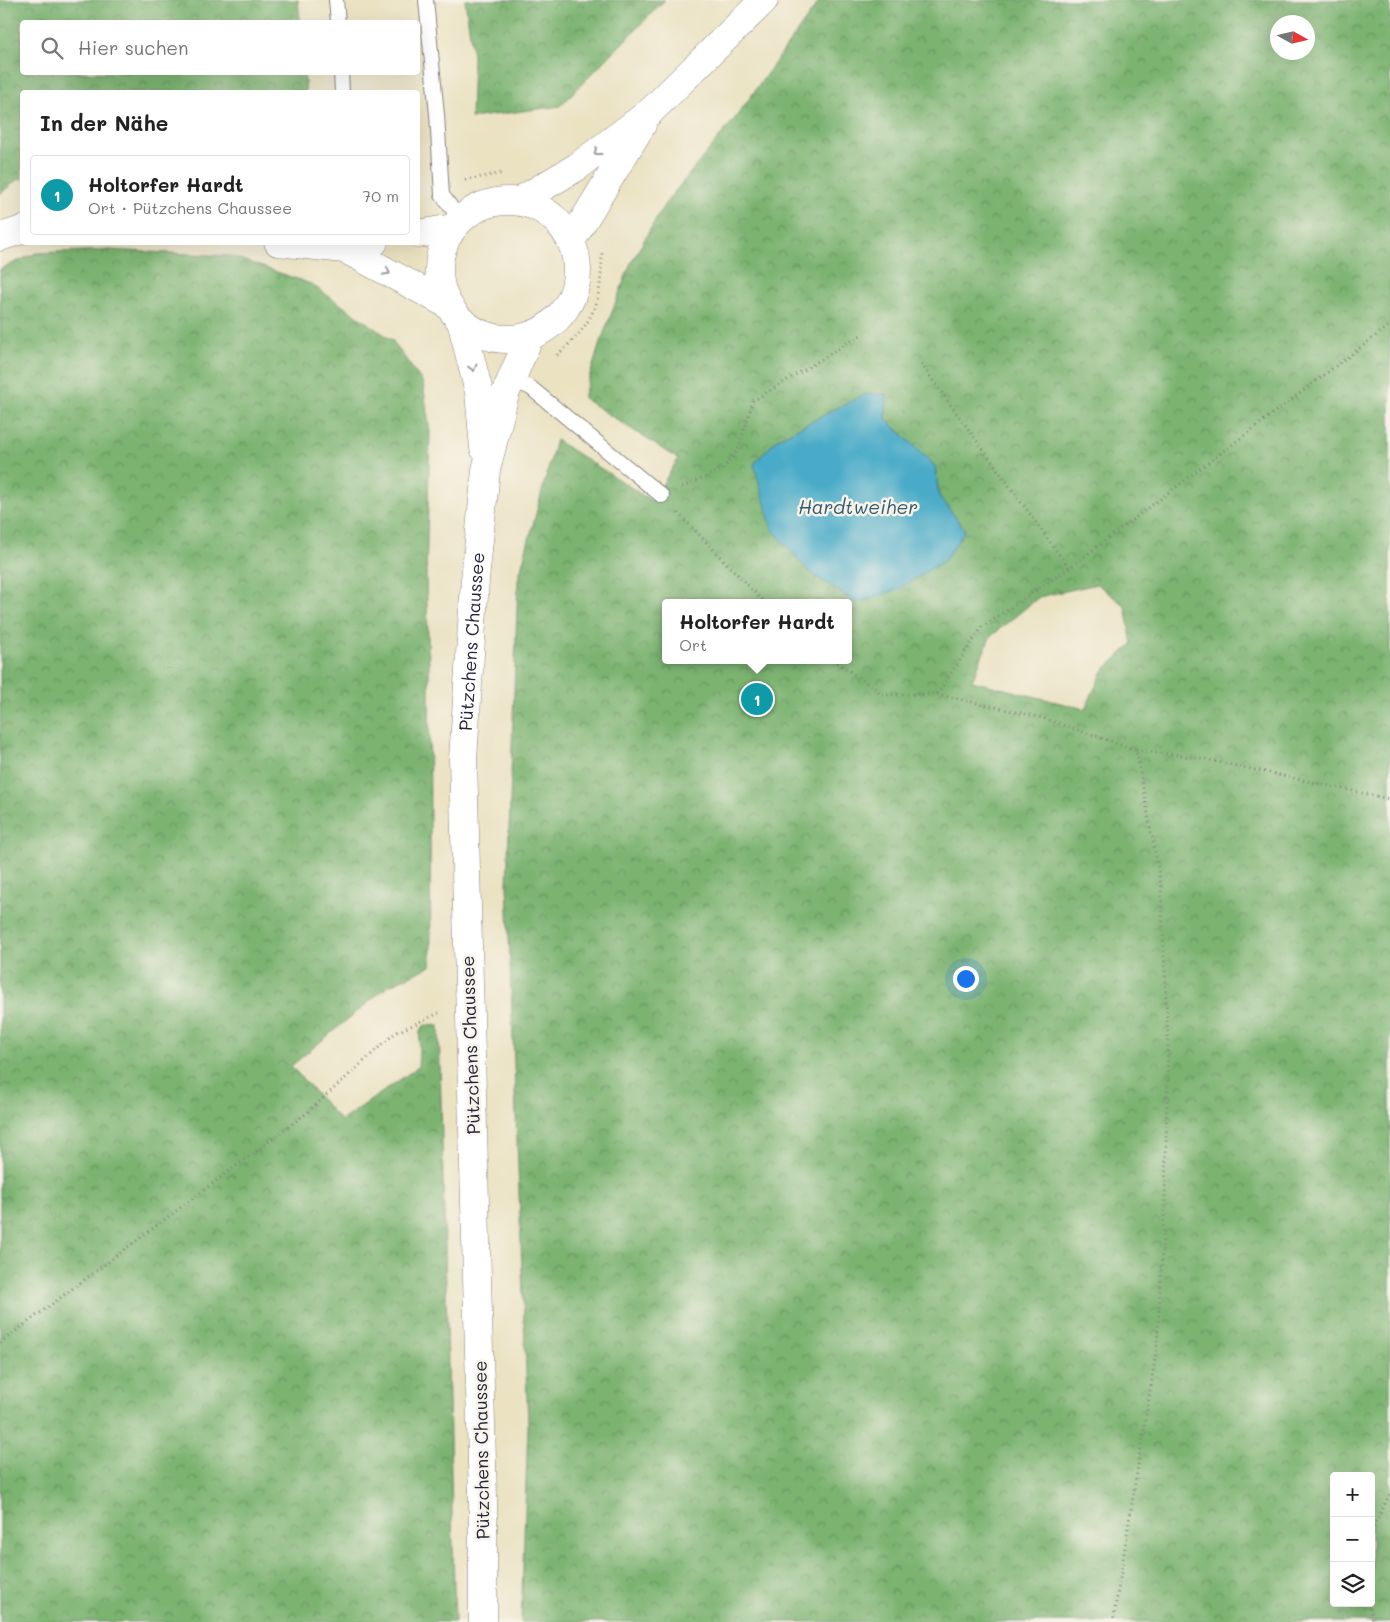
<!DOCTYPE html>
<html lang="de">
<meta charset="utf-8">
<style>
body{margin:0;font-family:Mali,sans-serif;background:#f2f2f2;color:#222}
.controls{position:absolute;right:15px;bottom:15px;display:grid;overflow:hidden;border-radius:5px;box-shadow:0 5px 20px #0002}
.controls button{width:45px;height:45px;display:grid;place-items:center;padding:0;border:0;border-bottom:1px solid #e0e0e0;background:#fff;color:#222;font:25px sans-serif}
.compass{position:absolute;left:1270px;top:15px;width:45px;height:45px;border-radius:50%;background:#fff;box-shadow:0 5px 20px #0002;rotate:98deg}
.you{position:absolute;left:965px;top:978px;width:18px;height:18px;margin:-12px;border:4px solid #fff;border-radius:50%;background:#1a73e8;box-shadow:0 0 0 8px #1a73e833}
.badge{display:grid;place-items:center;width:32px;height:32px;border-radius:50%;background:#db2777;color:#fff;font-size:16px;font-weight:700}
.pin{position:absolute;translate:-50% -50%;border:2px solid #fff;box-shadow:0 1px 5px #0006}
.popup{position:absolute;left:662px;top:599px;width:190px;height:65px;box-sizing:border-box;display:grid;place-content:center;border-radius:5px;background:#fff;filter:drop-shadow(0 1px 4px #0005);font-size:16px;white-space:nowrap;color:#767676}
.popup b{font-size:19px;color:#222}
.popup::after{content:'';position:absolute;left:50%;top:100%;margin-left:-10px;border:10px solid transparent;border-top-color:#fff}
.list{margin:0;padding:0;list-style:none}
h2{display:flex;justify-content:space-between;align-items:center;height:65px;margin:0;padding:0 20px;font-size:21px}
h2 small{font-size:16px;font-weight:400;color:#767676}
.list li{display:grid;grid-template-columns:32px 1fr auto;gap:15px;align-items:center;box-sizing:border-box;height:80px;margin:0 10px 10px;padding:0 10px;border:1px solid #e0e0e0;border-radius:5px}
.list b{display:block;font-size:19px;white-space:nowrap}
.list p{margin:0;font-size:16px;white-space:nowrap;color:#767676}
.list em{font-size:16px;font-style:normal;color:#767676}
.icon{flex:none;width:28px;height:28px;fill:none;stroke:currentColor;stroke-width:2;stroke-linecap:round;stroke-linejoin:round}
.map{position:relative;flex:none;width:1390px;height:1622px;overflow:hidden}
.search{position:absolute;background:#fff;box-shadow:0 5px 20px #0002;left:20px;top:20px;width:400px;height:55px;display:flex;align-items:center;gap:12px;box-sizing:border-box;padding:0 18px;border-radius:5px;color:#767676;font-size:19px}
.panel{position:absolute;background:#fff;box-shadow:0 5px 20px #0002;left:20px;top:90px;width:400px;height:155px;border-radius:5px}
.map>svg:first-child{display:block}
.forest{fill:url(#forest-crowns);stroke:#4f6a56;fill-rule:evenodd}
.water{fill:#49abc8;stroke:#366682}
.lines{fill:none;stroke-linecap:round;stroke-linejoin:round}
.lane-casing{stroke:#86827e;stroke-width:16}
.secondary-casing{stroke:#86827e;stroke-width:29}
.path{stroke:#86827e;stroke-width:3;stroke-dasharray:1 4;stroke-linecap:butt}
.lane{stroke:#fff;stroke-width:14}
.secondary{stroke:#fff;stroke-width:28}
.oneway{stroke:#9c9ca7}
.labels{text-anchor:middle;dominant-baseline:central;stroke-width:5;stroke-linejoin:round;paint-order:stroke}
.street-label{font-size:18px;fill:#22223b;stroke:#f7f3e8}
.water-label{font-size:19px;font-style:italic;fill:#325973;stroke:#f7f3e8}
</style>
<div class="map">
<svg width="1390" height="1622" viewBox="0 0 1390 1622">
<defs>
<pattern id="forest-crowns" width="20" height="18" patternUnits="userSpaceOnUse" patternTransform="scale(1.25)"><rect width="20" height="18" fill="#7cb371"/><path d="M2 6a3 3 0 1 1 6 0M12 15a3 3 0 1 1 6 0" fill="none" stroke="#65915e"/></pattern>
</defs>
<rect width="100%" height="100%" fill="#f7f3e8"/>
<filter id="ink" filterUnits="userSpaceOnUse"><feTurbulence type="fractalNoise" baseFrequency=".02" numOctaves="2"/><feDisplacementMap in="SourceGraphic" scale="10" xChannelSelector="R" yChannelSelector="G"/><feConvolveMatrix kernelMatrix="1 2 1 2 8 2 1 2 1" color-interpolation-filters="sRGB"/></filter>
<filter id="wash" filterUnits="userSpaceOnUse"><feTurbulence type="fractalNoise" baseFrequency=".0096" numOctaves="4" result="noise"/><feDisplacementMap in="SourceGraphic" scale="20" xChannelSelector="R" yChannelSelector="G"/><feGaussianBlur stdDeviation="1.12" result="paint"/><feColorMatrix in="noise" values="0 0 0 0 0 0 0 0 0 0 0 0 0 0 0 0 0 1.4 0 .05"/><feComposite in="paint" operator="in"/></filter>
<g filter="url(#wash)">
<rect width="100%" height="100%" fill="#ebe2c2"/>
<g class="forest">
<polygon points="0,0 298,0 300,22 22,22 22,72 304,73 306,92 22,92 22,179 18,179 0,194"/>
<polygon points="465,0 665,0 560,106 471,118 473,56"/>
<path d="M820 0H1390V1622H521L528 1424 507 885 518 580 556 440 652 501 678 459 583 398 599 346 630 265 664 205 736 117ZM1278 22H1308V52H1278ZM886 394V419L935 466 939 496 965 530 777 439ZM1097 584 1125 606 1132 644 1103 671 1085 709 972 681 990 637 1039 597ZM666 603H848V660H666ZM1334 1476H1371V1603H1334Z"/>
<polygon points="109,250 231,256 311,284 392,340 423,383 430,432 426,578 429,663 431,966 388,986 291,1066 341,1121 418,1067 420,1030 425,1025 439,1026 455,1622 0,1622 0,269 36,253"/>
</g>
<polygon class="water" points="865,394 887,394 886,419 935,466 939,496 965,530 945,560 899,589 856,603 808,571 772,529 754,464 777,439"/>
</g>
<g filter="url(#ink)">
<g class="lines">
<g class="lane-casing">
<g id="lane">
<polyline points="336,0 338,22"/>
<polyline points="426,0 437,115 442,195 460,219"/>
<polyline points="341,72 342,92"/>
<polyline points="511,379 531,388 662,496"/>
</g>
</g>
<g class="secondary-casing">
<g id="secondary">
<polyline points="519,201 577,167 650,112 764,0"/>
<circle cx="508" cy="270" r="69"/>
<polyline points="418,234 453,228"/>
<polyline points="0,237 22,230"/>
<polyline points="571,241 642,125"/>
<polyline points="278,242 345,249 374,242"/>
<polyline points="345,249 447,304"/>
<polyline points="461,321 479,392 484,448"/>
<path id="s1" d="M483 1622V1499L463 759 475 580 486 470 505 394 530 336"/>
</g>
</g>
<g class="path">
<polyline points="465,180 503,173"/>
<path d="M557 355C596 321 601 302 602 252"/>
<polyline points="921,364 1069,568"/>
<polyline points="682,487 722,470 738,450 753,401 861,335"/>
<polyline points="678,513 765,603"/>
<polyline points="833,660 884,695 937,694 1043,718 1136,750 1161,884 1168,1042 1165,1200 1157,1347 1113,1622"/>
<polyline points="937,694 982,627 1069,568 1390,325"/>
<polyline points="1136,750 1200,758 1390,799"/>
<polyline points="0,1343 308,1112 395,1033 439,1013"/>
<polyline points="1371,1531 1390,1494"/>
<polyline points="1368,1603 1374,1622"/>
</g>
<use href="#lane" class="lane"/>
<use href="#secondary" class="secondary"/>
</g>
<defs><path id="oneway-chevron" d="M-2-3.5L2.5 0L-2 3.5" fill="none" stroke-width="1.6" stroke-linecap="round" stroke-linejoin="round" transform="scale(1.25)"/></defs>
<g class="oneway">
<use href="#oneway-chevron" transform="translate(597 152) rotate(143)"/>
<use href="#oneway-chevron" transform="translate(387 272) rotate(28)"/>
<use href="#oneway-chevron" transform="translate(473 368) rotate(75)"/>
</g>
</g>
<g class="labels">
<g class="street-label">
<text stroke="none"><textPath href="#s1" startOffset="981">Pützchens Chaussee</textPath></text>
<text transform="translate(470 1045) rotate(-92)">Pützchens Chaussee</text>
<text transform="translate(481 1450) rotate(-91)">Pützchens Chaussee</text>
</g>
<g class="water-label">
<text x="858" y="506">Hardtweiher</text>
</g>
</g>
</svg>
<div class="controls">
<button>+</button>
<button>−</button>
<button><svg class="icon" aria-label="layers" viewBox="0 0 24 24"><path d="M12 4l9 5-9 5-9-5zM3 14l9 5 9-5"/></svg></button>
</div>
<svg class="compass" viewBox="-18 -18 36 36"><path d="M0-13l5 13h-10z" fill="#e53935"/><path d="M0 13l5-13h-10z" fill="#767676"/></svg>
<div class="you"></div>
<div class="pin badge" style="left:757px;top:699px;background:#0f9aa8">1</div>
<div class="popup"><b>Holtorfer Hardt</b>Ort</div>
<div class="search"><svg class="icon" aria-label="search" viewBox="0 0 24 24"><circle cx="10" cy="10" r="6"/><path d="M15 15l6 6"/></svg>Hier suchen</div>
<section class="panel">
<h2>In der Nähe<small></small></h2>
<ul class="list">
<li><span class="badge" style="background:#0f9aa8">1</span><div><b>Holtorfer Hardt</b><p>Ort · Pützchens Chaussee</p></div><em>70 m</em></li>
</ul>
</section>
</div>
